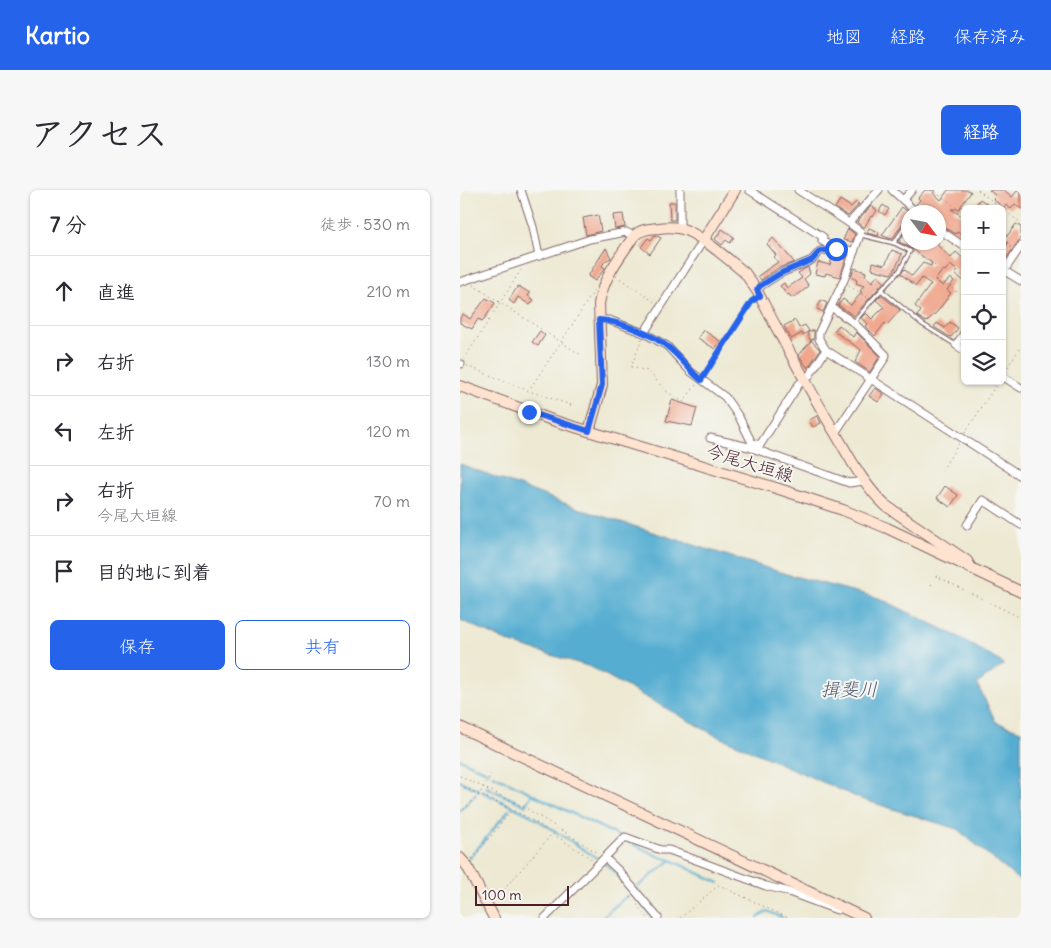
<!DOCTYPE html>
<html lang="ja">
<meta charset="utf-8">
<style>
body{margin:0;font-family:Delius,"Klee One",sans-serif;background:#f7f7f7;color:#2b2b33}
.controls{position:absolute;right:15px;top:15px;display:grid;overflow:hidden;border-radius:8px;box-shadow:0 1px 4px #0004}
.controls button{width:45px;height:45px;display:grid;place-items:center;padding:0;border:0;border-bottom:1px solid #e1e1e2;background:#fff;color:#2b2b33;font:25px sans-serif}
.compass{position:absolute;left:441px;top:15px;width:45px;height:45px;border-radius:50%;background:#fff;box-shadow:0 1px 4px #0004;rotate:122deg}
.scale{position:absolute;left:15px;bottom:12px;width:94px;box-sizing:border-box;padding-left:5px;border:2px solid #4a1f2b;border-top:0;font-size:14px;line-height:18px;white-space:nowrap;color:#4a1f2b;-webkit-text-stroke:4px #f6f6f2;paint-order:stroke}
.stop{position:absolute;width:15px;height:15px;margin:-11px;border:4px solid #2563eb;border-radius:50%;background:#fff}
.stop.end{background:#2563eb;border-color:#fff;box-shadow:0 1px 5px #0008}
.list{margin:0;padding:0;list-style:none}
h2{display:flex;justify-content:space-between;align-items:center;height:65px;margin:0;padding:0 20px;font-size:21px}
h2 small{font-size:16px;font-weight:400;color:#7c7c81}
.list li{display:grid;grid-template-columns:32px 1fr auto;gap:15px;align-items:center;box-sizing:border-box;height:70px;padding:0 20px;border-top:1px solid #e1e1e2}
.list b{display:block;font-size:19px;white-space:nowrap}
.list p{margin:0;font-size:16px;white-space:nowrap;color:#7c7c81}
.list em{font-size:16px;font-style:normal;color:#7c7c81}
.actions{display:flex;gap:10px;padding:15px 20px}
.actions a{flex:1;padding:11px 0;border:1px solid #2563eb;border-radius:8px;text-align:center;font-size:18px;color:#2563eb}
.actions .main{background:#2563eb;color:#fff}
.icon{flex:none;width:28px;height:28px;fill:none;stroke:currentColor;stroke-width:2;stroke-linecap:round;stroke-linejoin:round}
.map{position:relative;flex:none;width:561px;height:728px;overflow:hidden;border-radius:8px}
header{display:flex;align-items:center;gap:30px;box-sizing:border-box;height:70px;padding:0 25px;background:#2563eb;color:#fff}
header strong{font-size:24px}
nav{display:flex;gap:28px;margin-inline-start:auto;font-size:18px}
.intro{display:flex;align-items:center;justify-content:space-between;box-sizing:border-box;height:120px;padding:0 30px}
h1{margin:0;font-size:35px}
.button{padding:12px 22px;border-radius:8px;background:#2563eb;color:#fff;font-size:18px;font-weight:700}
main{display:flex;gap:30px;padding:0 30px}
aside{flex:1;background:#fff;border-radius:8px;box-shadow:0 1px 4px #0004}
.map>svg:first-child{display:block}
.water{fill:#54add1;stroke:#4f667e}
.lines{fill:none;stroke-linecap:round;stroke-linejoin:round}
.stream{stroke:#54add1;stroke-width:2}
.building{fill:#f0a78e}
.lane-casing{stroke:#836666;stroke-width:5.5}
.street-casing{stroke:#836666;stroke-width:9}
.secondary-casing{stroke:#836666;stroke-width:12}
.path{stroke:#836666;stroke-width:1;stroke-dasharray:1 4;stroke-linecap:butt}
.lane{stroke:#fff;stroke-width:3}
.street{stroke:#fff;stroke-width:7}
.secondary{stroke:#fee3d1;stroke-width:10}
.route{stroke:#2563eb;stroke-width:6}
.labels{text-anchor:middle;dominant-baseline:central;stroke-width:4;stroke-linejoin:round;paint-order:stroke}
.street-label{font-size:18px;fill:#4a1f2b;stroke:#f6f6f2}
.water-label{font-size:19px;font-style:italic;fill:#4e586d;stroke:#f6f6f2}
</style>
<header>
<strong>Kartio</strong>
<nav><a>地図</a><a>経路</a><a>保存済み</a></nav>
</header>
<div class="intro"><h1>アクセス</h1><a class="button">経路</a></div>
<main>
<aside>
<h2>7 分<small>徒歩 · 530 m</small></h2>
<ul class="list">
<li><svg class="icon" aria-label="ahead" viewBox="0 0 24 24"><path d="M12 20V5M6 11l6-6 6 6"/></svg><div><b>直進</b></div><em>210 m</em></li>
<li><svg class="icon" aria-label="right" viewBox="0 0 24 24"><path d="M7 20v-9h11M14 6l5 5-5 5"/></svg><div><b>右折</b></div><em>130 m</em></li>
<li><svg class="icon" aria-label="left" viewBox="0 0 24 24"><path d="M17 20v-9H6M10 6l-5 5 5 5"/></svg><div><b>左折</b></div><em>120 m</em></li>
<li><svg class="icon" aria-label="right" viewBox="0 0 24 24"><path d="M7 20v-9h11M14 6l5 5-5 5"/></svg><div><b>右折</b><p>今尾大垣線</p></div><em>70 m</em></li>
<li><svg class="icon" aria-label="arrive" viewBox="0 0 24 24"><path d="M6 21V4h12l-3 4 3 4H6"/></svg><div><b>目的地に到着</b></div></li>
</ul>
<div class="actions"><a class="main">保存</a><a>共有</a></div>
</aside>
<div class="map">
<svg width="561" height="728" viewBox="0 0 561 728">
<rect width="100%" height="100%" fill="#f6f6f2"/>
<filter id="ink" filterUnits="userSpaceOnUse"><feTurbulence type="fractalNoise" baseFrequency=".02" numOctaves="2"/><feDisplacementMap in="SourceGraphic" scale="10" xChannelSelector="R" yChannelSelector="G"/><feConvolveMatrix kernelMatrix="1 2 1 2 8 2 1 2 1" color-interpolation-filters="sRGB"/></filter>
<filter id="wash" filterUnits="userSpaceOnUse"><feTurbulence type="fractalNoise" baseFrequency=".0096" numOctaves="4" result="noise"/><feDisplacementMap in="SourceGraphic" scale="20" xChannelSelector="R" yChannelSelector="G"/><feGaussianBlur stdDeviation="1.12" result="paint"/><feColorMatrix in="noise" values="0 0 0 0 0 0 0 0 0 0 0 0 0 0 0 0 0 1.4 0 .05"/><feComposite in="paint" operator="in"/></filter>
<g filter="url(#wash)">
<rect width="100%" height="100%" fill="#ede9d3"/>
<polygon class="water" points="0,274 123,320 326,384 419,408 501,448 544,474 517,494 536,532 561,541 561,692 497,639 401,609 253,544 131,477 51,453 0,430"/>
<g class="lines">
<g class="stream">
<polyline points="0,569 29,583"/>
<polyline points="33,585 71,603"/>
<polyline points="0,591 20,601"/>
<polyline points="26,597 65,615"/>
<polyline points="23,602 70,625 140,670"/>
<polyline points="65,616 72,604 161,647"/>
<polyline points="0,620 16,604"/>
<polyline points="169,652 200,667 211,670 176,698"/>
<polyline points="8,670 49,620"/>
<polyline points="211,670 259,693"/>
<polyline points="144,673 154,681 193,728"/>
<polyline points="141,728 168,705"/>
<polyline points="298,728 307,721 323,728"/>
</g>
</g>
<g id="blocks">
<g class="building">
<polygon points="465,0 475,0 473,3 481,10 488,0 508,0 511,2 499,19 491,19 505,28 505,46 497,42 496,44 482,36 478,31 478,22 461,22 456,15 460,10 458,8"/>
<polygon points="529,0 544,0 552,7 558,0 561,0 561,19 555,14 551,19 546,15 544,18 533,9 536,6"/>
<polygon points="520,9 527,14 523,19 513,19"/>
<polygon points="380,10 391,17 396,12 399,14 388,26 375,18"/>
<polygon points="209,12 215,12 215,30 210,30"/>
<polygon points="423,15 429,19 425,25 419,21"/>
<polygon points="411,16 417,20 413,27 411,26 404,38 397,32"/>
<polygon points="442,17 448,22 448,29 445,30 432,49 426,47 422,45"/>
<polygon points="163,24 165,37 155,39 153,25"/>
<polygon points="138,25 141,41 126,45 123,28"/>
<polygon points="556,34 561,37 561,48 542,74 542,63 548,53 542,49 542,43 547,46"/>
<polygon points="448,37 448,52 479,52 477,55 491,68 496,62 505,70 505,92 495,84 498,81 490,75 485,81 483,80 475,90 483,96 490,88 494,91 487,100 491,103 477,122 466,132 457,126 461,121 455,116 471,94 462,88 456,96 441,84 444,79 452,86 463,73 471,76 472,73 448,56 439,52"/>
<polygon points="409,38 419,42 418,46 407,43"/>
<polygon points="262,39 274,47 270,53 266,50 262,55 255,49"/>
<polygon points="388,39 395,44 392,52 383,50"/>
<polygon points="195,45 201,48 190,64 181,57 188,48 191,50"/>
<polygon points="313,48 334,72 318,78 301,90 298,86 318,72 314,67 316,65 307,54"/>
<polygon points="146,58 151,68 145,71 142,76 145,78 135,91 128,86"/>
<polygon points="432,60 442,64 435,79 431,84 412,79 413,72 425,75"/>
<polygon points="385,64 387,65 380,87 366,83 365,86 355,84 358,72 370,75 372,68 374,69 375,65"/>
<polygon points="348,77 350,84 344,89 349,96 339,104 333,107 331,107 329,104 327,105 320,96 324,93 327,98 342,88 338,83"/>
<polygon points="394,78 406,82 405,86 412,92 417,86 424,92 394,126 378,115 383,109 391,115 402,102 400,101 404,96 396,93 397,90 391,87"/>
<polygon points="58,96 70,103 68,106 74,110 70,115 58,107 54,114 49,110"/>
<polygon points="421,105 440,120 427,135 425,133 415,146 405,136 408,134 401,128 406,123 412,129 424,117 416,110"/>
<polygon points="26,108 35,113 25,128 22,131 18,129 12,139 0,133 0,128 3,124 10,129"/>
<polygon points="361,110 367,113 363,122 357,119"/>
<polygon points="335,130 339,138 345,135 349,141 343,145 342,143 331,149 324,136"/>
<polygon points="490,132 498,138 492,146 490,147 474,137 477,133 485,138"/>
<polygon points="379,135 393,147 396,142 420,166 410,182 395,172 401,160 374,141"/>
<polygon points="243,140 260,151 255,159 238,148"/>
<polygon points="354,140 354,149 351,150 360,160 348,178 344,173 339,165 351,151 347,143"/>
<polygon points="80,141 85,145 78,156 72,152"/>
<polygon points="415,198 424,204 418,212 409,206"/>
<polygon points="212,210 237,218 232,236 206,231"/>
<polygon points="357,226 361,233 353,237 349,230"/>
<polygon points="485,296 498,305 490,317 477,308"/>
</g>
</g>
</g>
<g filter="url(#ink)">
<use href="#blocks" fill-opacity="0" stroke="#836666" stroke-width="1"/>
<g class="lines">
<g class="lane-casing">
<g id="lane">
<polyline points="434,53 448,32"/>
<polyline points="421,100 462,134 496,155"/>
<polyline points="394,132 412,110 440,80 450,61 434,53 401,45"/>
</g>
</g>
<g class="street-casing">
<g id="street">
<polyline points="61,0 73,37 79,66"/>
<polyline points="289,0 363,47 362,51 376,59"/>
<polyline points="338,0 389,33 419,0"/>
<polyline points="432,0 456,22"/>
<polyline points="443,10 452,0"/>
<polyline points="389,33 401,42 384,90 359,142 359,149 366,160 561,286"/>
<polyline points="220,38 220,0"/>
<polyline points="478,39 505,57"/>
<polyline points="543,80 561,91"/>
<polyline points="542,84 561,56"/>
<polyline points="0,92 130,49 166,42 174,46"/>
<polyline points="297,101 301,96 321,83 352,70 360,61 386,59 394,62"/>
<polyline points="371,117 394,133 426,165 425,168 375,243"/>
<polyline points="139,130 149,130 184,143 207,156 230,181 265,207 279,227 292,253 300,255 339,194 349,186 366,160"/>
<polyline points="505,142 496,155 505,161"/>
<polyline points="184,143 243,51"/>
<polyline points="0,174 1,174"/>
<polyline points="542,186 561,198"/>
<polyline points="250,248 289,257 389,293 404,291"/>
<polyline points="507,335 523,310 561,335"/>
<polyline points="145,668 158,680 198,728"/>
<polyline points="85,728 165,647 201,660 209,660 306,696 326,701 377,720"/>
</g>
</g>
<g class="secondary-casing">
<g id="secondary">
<polyline points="243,51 275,0"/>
<polyline points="0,196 92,230 316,298 383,320 427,338 561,402"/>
<path d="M129 241 142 195 139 114C143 87 159 68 174 46 181 39 189 39 199 38 205 37 212 37 218 38 236 40 271 72 285 83L297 101C323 150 348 198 377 246 391 270 404 295 425 315L507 371 511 378"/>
<polyline points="0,537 404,728"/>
<polyline points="0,668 7,676 34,728"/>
</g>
</g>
<g class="path">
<polyline points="471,0 488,11 505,25"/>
<polyline points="518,0 561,33"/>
<polyline points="542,51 552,58"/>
<polyline points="453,62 477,77 473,84 505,108"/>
<polyline points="156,86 196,113"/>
<polyline points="13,95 101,152 134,101"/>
<polyline points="389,96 407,107"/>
<polyline points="182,149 171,177 188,181 206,201 223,212 236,195"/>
<polyline points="4,169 61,80"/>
<polyline points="7,176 66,200 111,215"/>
<polyline points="545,181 561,156"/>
<polyline points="245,184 293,110"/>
<polyline points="71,197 101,152 121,165"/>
<polyline points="505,243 538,192"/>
<polyline points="482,280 499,253"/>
<polyline points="471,395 476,386 561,428"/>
<polyline points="0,586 64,617 138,663"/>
<polyline points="0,595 67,627 133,670"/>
<polyline points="0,623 19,605 31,584"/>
<polyline points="12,669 52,620"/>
<polyline points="171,707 188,728"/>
<polyline points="34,711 92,644"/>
<polyline points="220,728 259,695 328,728"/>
</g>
<use href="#lane" class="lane"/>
<use href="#street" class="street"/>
<use href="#secondary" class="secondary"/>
</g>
</g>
<g class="lines" filter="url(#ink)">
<path class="route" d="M69 222 129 241 142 195 139 130C159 131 192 144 208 157 220 166 229 180 241 190L292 111 300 106 297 100 300 96 321 83 352 70 360 61 376 59"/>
</g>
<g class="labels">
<g class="street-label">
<text transform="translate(290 273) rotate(17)">今尾大垣線</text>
</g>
<g class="water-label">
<text x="389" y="499">揖斐川</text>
</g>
</g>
</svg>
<div class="controls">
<button>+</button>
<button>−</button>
<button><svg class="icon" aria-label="locate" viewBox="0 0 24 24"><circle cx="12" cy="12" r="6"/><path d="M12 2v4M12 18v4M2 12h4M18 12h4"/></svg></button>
<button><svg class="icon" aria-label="layers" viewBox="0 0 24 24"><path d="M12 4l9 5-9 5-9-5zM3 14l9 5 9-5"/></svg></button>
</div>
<svg class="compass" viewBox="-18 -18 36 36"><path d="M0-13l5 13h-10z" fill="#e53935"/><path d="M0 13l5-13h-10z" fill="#7c7c81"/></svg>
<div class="scale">100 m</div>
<div class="stop" style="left:376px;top:59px"></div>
<div class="stop end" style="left:69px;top:222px"></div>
</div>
</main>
